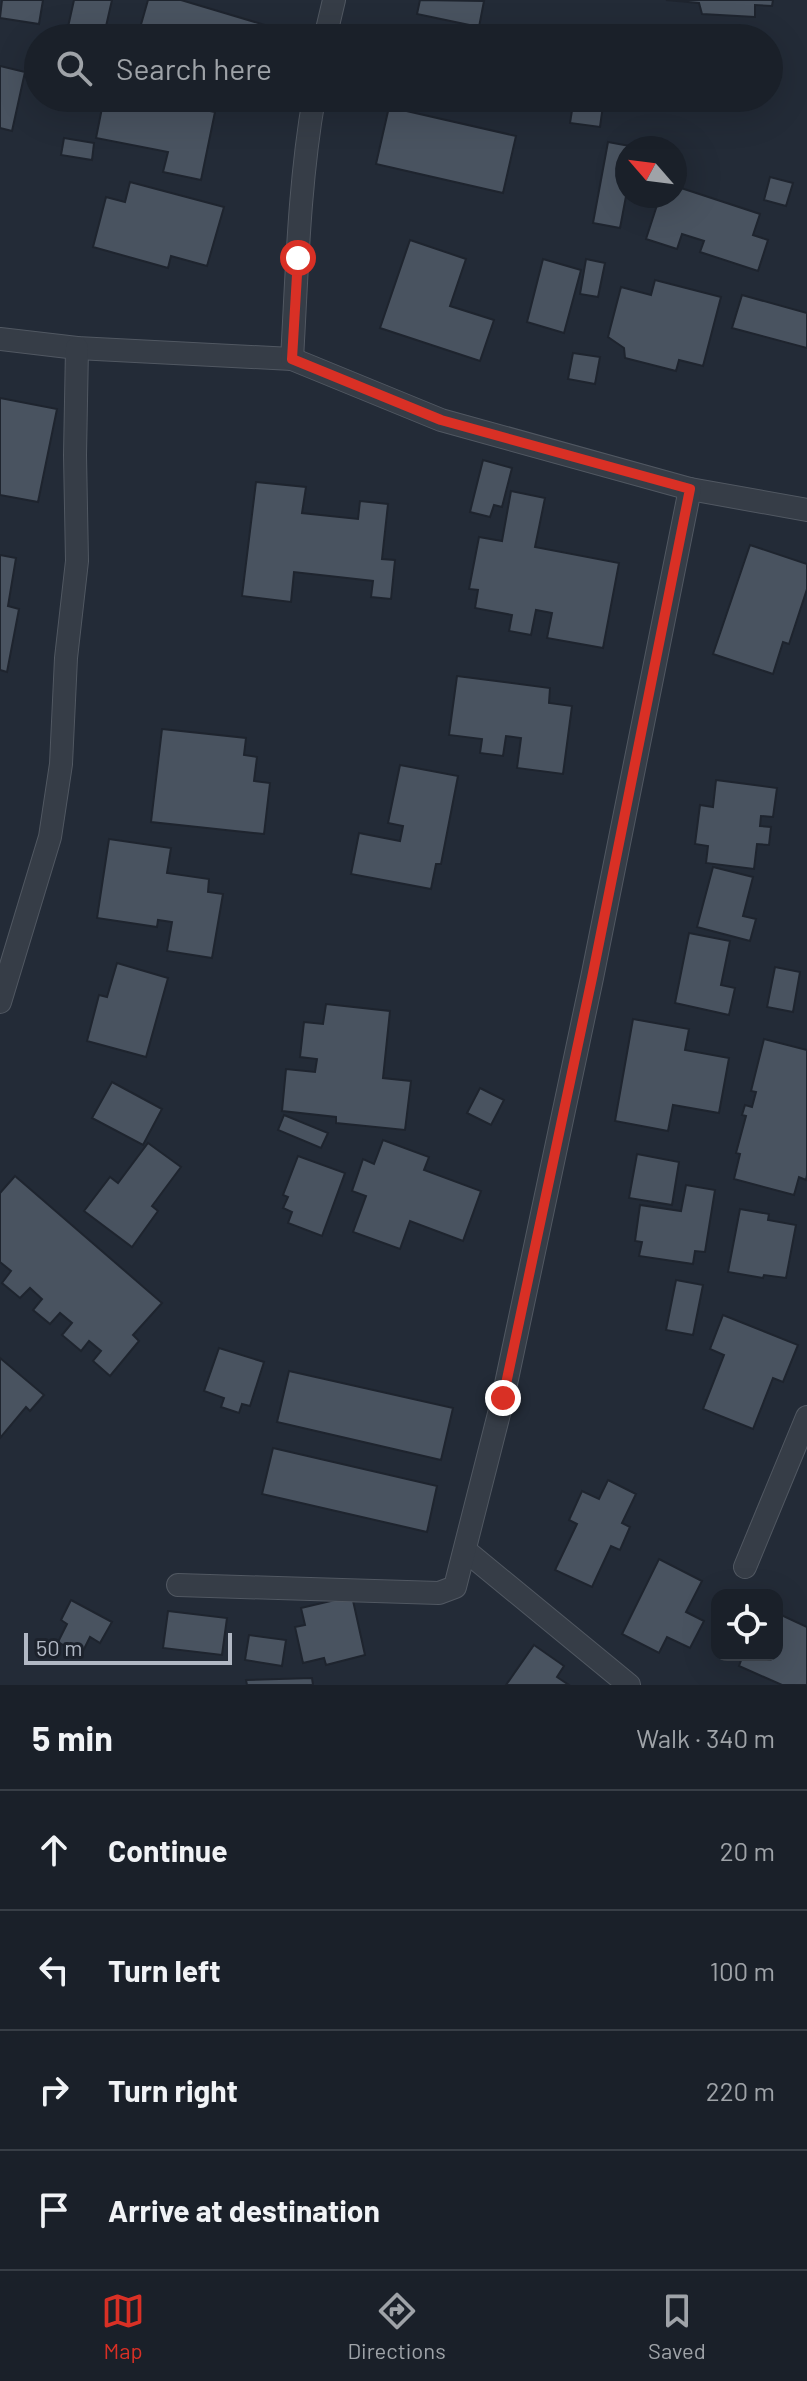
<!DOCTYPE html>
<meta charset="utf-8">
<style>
body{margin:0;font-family:Barlow,sans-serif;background:#272d35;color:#f1f3f6}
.controls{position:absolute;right:24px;bottom:24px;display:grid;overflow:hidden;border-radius:16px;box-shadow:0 8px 32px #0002}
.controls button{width:72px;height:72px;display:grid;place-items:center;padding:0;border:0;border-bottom:2px solid #383e46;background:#1a2029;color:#f1f3f6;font:40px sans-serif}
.compass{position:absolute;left:615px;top:136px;width:72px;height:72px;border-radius:50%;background:#1a2029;box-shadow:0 8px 32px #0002;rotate:298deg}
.scale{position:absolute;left:24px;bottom:20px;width:208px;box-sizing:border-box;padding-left:8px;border:4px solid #b1b8c4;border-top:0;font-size:22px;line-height:28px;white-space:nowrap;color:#b1b8c4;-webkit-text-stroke:6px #1c222c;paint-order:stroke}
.stop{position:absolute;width:24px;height:24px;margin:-18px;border:6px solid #d93025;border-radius:50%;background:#fff}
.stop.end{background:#d93025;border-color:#fff;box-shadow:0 2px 8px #0008}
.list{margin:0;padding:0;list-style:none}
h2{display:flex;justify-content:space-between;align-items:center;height:104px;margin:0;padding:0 32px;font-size:34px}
h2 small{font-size:26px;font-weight:400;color:#9fa3a8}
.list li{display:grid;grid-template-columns:52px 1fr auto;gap:24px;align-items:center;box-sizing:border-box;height:120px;padding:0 32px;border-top:2px solid #383e46}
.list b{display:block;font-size:30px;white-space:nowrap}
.list em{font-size:26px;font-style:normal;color:#9fa3a8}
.icon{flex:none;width:44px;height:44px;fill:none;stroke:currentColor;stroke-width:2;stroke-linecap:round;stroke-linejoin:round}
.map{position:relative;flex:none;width:807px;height:1685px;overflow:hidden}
.search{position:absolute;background:#1a2029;box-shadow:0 8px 32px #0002;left:24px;right:24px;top:24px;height:88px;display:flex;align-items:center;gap:20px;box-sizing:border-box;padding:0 28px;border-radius:44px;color:#9fa3a8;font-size:30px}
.sheet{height:584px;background:#1a2029}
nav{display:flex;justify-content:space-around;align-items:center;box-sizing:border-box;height:112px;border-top:2px solid #383e46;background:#1a2029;font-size:22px;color:#9fa3a8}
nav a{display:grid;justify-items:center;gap:4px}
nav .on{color:#d93025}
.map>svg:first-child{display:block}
.building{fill:#495360;stroke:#1e242e;stroke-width:2}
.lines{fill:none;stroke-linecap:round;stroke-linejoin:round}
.street-casing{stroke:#515862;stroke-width:24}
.street{stroke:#363d47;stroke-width:22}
.route{stroke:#d93025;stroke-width:10}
</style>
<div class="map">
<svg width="807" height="1685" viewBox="0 0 807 1685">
<rect width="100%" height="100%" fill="#232b37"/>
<g class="building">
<polygon points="2,0 43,0 39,24 0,18"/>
<polygon points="74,0 112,0 104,35 68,27"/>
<polygon points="148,0 181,0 268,26 264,38 148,38 138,35"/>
<polygon points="420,0 484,1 479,27 417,14"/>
<polygon points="666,0 773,0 772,6 755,5 755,17 702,14 699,3"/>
<polygon points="584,31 614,35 613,38 583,38"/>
<polygon points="0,66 25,72 12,131 0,128"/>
<polygon points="104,98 144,98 215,112 201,180 163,172 168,152 96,138"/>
<polygon points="477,98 523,98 521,109 476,101"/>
<polygon points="574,98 604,98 600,127 570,123"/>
<polygon points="389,107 516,136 503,193 376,164"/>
<polygon points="64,138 94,143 92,160 61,155"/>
<polygon points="608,142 635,147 627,148 627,191 620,228 593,223"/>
<polygon points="770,177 793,183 786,206 764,200"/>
<polygon points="130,182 224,207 207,266 171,256 168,268 93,247 106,197 125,202"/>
<polygon points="675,186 760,214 753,235 768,240 758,271 700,252 704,241 682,234 677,249 646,239 660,196 675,196"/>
<polygon points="410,240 466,259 450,306 494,320 480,361 380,328"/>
<polygon points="543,259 581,270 564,333 527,322"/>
<polygon points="586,259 605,263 598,297 580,294"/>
<polygon points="655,280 721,297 703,366 679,360 676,371 625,358 624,348 608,337 621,287 651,295"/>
<polygon points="742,295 807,313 807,348 732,328"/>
<polygon points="573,353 600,357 595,384 568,379"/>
<polygon points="0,398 57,409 38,502 0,495"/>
<polygon points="483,460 512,468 502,507 494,505 490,517 470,512"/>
<polygon points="256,482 306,487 302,513 358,519 360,501 388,504 382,559 395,560 391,599 371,597 373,581 294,572 291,602 242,596"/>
<polygon points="511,491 545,498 535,547 619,563 603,648 547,638 552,613 536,610 531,635 509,631 512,615 475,608 478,590 469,589 479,537 502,541"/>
<polygon points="750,545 807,564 807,589 789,644 783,642 773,674 713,654"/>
<polygon points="0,555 16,558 8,606 19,609 7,672 0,670"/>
<polygon points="457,676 550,688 549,703 572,706 563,774 517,768 521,738 506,736 503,756 480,753 482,739 449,735"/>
<polygon points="162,729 246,738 244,755 257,757 254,781 270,783 264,834 151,822"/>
<polygon points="400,765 458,776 441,864 436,864 431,889 351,874 359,833 400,841 403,826 388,823"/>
<polygon points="716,780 777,788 773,817 761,816 760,826 771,827 769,845 757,844 754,869 706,863 708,846 695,844 700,805 713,807"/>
<polygon points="109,839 171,848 167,873 209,879 208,892 223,894 212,958 167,951 172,922 158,920 157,927 97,918"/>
<polygon points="713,867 753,877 743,916 756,919 750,941 697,927"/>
<polygon points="689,933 730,941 721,985 735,988 729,1015 675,1003"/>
<polygon points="117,963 168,978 146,1057 87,1041 99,995 107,997"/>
<polygon points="775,967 800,972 793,1012 767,1007"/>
<polygon points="326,1004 390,1011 383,1078 411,1081 405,1130 336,1123 336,1117 282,1111 286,1069 315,1072 317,1059 300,1057 304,1022 323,1024"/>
<polygon points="633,1019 689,1029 685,1050 729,1058 719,1113 673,1105 668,1131 615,1121"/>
<polygon points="764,1039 807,1050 807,1175 806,1180 799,1177 794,1195 734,1179 740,1154 736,1153 746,1116 742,1115 745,1105 752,1107 756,1092 751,1091"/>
<polygon points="112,1082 162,1109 143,1145 92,1118"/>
<polygon points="480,1088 504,1100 491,1125 467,1113"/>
<polygon points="284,1115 328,1133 321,1148 278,1130"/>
<polygon points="383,1140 429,1157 424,1170 481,1191 463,1241 410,1221 400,1249 353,1232 366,1196 352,1191 363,1159 374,1164"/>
<polygon points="148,1143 181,1167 152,1206 158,1211 132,1247 84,1211 110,1177 118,1183"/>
<polygon points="637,1154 679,1162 672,1205 629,1198"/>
<polygon points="298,1156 345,1173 322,1236 288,1223 292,1212 283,1208 288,1197 283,1195"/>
<polygon points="15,1176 162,1303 133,1335 139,1341 110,1376 93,1361 101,1351 89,1341 81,1351 62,1335 72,1323 60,1313 50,1324 33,1310 42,1299 30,1288 20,1298 2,1283 11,1271 0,1262 0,1193"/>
<polygon points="686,1185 715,1190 705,1252 695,1251 693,1264 639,1256 642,1242 635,1241 640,1205 681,1211"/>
<polygon points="740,1209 769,1214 768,1220 796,1225 786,1278 764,1275 763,1278 728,1272"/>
<polygon points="676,1280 703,1285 693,1335 666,1330"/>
<polygon points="723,1315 798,1345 783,1382 773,1378 753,1429 703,1409 724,1355 710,1349"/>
<polygon points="219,1348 264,1362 250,1406 242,1404 239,1413 221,1407 224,1398 204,1391"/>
<polygon points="0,1358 44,1395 30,1411 26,1407 0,1438"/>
<polygon points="289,1371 453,1408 441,1460 277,1422"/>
<polygon points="273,1448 437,1486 427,1532 262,1494"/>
<polygon points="608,1480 636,1494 622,1523 630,1527 620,1550 611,1546 592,1587 555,1570 577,1524 569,1520 582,1491 599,1499"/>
<polygon points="659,1559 702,1581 686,1612 704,1621 690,1648 667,1637 659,1653 622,1634"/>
<polygon points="352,1596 365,1655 326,1665 324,1658 303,1663 295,1627 305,1625 301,1608"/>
<polygon points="71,1600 112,1622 100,1643 90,1637 81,1655 58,1642 67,1624 61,1620"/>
<polygon points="168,1611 227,1618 222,1655 163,1648"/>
<polygon points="777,1613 807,1627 807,1685 782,1685 739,1666 743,1655 777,1655"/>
<polygon points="249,1635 286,1640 282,1666 245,1660"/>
<polygon points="534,1645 564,1666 557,1677 569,1685 506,1685"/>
<polygon points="312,1678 313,1685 247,1685 246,1680"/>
</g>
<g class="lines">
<g class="street-casing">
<g id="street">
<polyline points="325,38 334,0"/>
<polyline points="0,339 77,348 292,359 441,420 690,489 807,510"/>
<path d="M292 359C297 272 299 184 314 98"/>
<polyline points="0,1002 50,837 61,764 66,658 77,561 75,455 77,348"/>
<polyline points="466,1551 629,1685"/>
<polyline points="745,1567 807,1417"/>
<polyline points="178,1585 439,1593 455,1587 503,1398 592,978 690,489"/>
</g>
</g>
<use href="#street" class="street"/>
</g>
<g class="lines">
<polyline class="route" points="298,258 292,359 441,420 690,489 592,978 503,1398"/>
</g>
</svg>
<div class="controls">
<button><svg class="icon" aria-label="locate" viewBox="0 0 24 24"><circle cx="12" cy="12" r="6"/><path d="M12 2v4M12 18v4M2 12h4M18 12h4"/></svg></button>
</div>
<svg class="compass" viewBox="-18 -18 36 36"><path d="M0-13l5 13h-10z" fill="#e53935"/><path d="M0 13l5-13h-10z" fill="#9fa3a8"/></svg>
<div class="scale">50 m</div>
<div class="stop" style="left:298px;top:258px"></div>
<div class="stop end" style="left:503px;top:1398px"></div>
<div class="search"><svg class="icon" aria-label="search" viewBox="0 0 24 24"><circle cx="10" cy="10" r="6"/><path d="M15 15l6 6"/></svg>Search here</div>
</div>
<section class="sheet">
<h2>5 min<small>Walk · 340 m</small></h2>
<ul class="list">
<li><svg class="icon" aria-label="ahead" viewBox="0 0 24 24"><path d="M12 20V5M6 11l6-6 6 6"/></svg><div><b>Continue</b></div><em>20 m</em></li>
<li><svg class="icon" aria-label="left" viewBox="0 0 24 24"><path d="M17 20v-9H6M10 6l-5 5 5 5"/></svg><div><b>Turn left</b></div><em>100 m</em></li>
<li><svg class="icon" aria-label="right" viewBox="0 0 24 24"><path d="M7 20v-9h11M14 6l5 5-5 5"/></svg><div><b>Turn right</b></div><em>220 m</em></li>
<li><svg class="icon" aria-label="arrive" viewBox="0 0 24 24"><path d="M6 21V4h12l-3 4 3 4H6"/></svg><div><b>Arrive at destination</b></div></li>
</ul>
</section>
<nav>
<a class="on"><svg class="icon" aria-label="map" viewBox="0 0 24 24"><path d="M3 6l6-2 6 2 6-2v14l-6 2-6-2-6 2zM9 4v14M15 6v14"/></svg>Map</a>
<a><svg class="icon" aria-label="directions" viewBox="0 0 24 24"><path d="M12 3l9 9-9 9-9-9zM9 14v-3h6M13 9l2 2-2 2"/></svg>Directions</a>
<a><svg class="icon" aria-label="saved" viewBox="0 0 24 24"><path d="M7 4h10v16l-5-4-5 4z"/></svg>Saved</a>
</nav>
